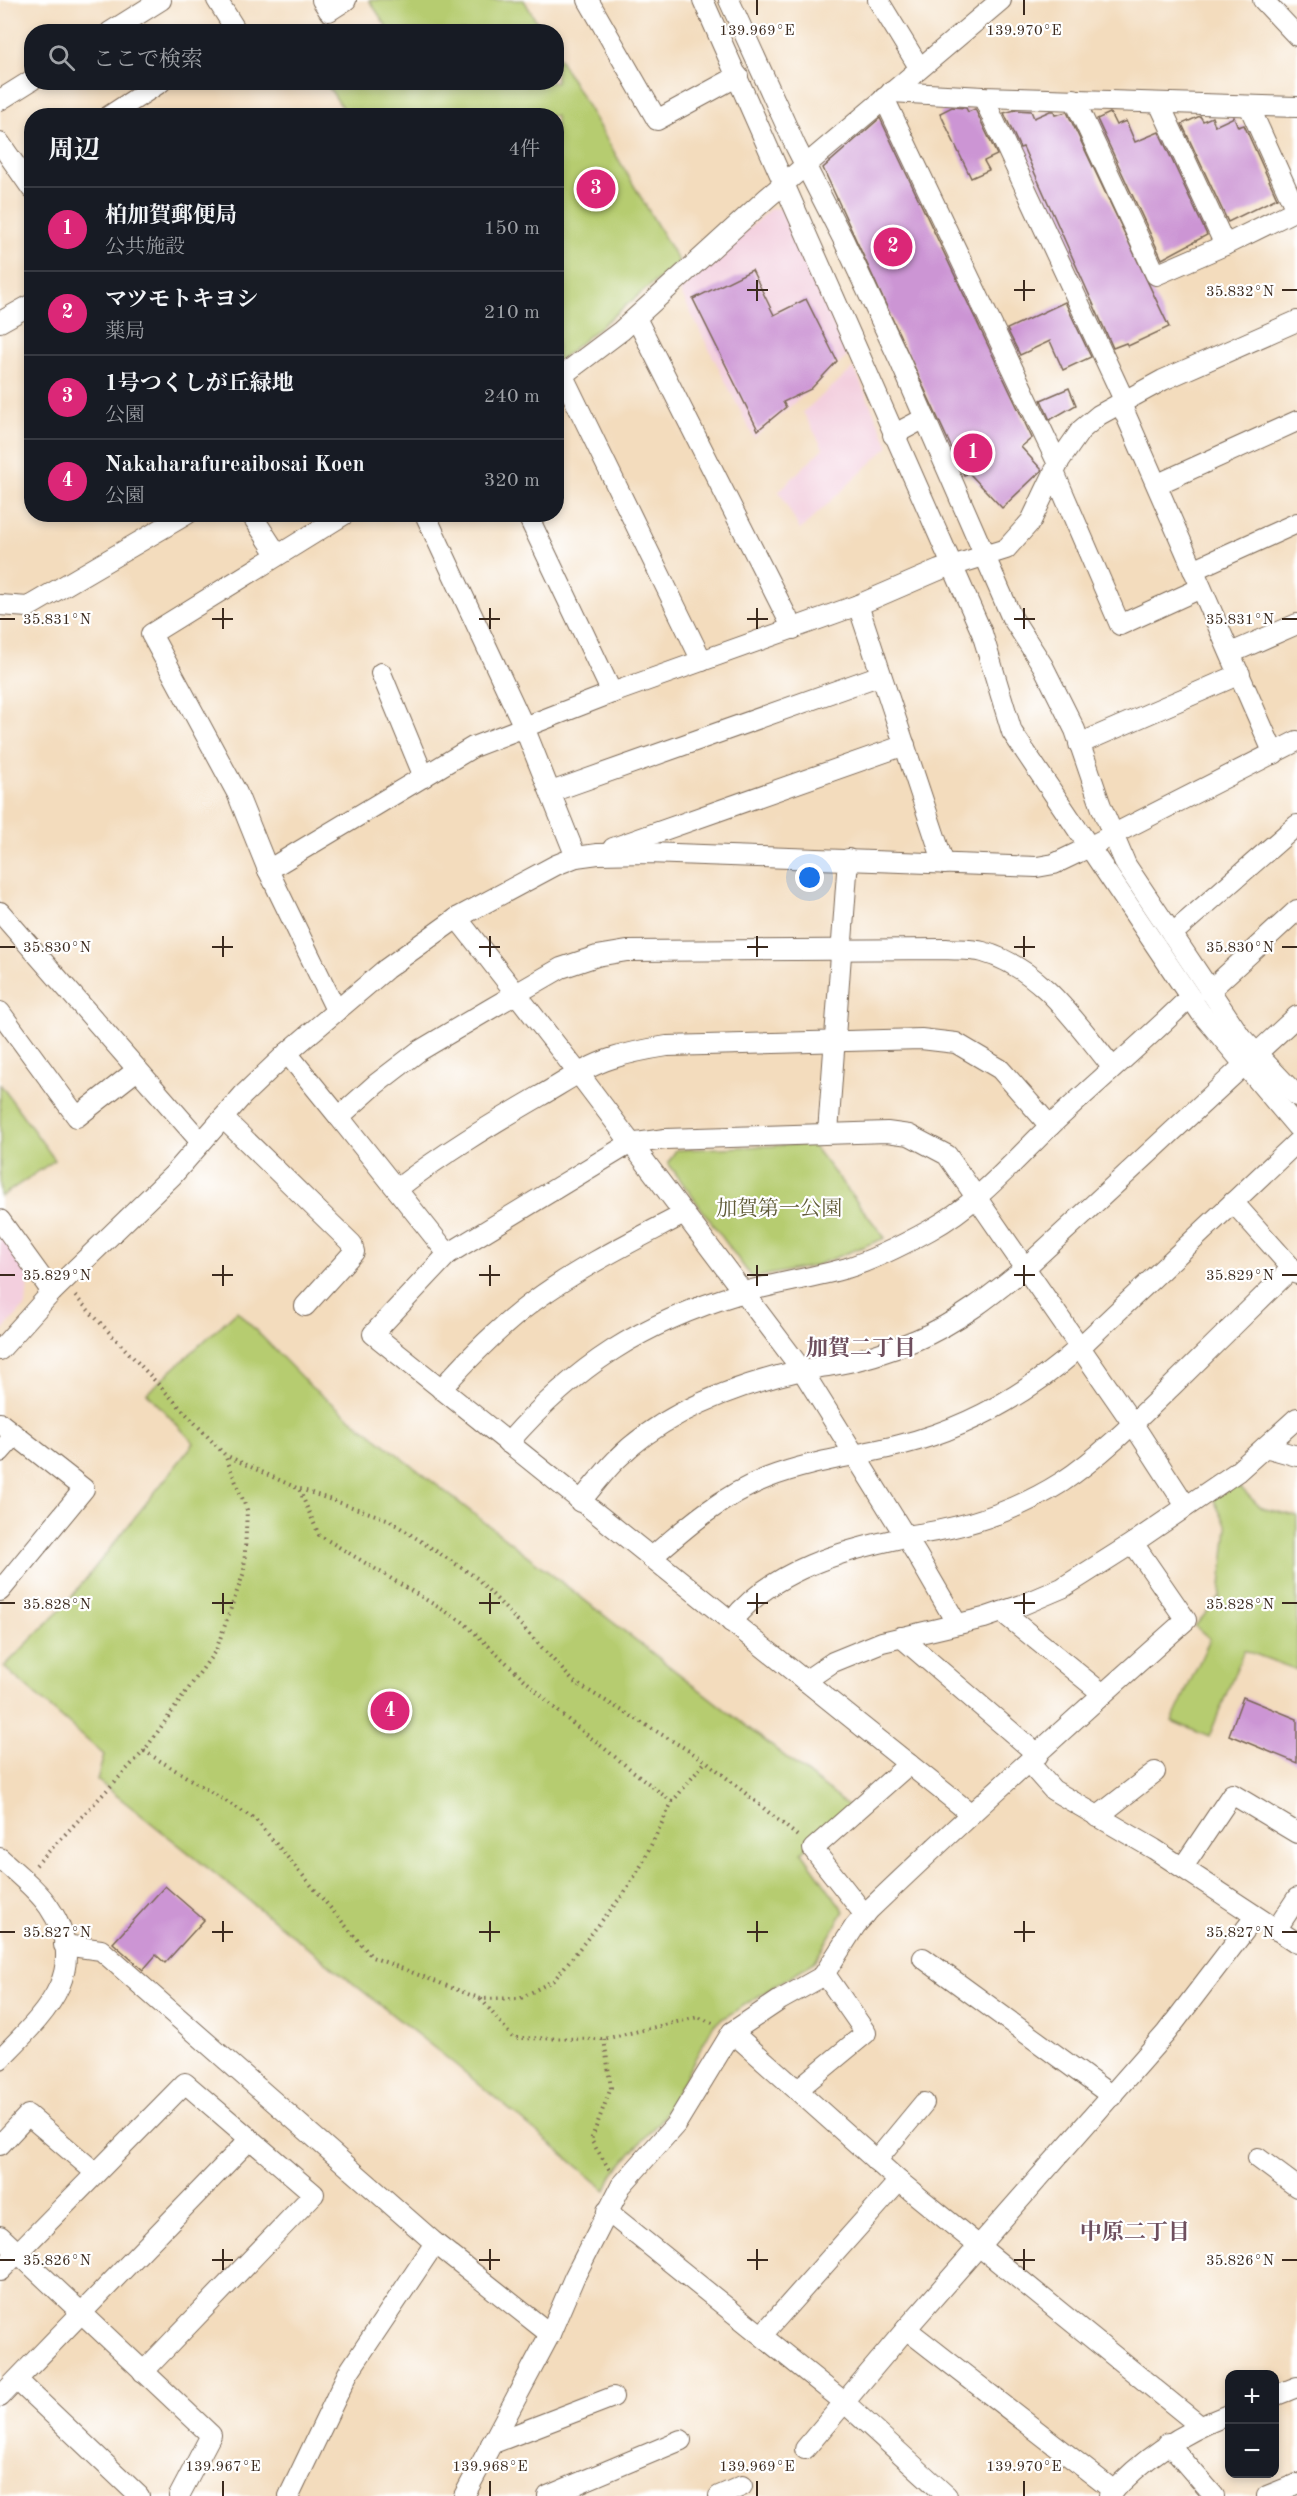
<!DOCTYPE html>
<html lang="ja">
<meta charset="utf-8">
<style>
body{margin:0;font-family:"Old Standard TT","Noto Serif JP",serif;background:#242831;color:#f1f3f6}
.controls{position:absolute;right:18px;bottom:18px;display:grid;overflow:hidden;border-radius:12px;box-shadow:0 3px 9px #0003}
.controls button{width:54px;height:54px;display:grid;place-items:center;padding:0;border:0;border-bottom:2px solid #363941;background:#171b24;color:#f1f3f6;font:30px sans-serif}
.you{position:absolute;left:810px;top:878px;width:21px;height:21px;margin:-15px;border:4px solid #fff;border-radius:50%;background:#1a73e8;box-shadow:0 0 0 9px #1a73e833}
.badge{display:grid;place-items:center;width:39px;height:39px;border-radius:50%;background:#db2777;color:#fff;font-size:20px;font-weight:700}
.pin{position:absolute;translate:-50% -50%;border:3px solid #fff;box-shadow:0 2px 6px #0006}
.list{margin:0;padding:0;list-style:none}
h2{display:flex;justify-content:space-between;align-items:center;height:78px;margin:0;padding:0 24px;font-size:26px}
h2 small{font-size:20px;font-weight:400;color:#9ea1a6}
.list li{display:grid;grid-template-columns:39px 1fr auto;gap:18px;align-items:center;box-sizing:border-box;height:84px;padding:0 24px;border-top:2px solid #363941}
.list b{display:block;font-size:22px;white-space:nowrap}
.list p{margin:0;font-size:20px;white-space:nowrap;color:#9ea1a6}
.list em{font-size:20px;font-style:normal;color:#9ea1a6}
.icon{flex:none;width:33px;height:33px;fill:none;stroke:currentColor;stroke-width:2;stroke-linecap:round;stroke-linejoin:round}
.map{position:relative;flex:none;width:1297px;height:2496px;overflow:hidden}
.search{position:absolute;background:#171b24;box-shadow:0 3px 9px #0003;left:24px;top:24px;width:540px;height:66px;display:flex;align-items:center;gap:15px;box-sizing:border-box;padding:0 21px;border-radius:24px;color:#9ea1a6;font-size:22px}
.panel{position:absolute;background:#171b24;box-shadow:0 3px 9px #0003;left:24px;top:108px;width:540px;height:414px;border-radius:24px}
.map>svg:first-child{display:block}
.built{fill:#f3cfde}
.green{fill:#b6cc70;stroke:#787b47;stroke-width:1.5}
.building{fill:#cc95d4}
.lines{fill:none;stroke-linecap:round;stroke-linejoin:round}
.minor-casing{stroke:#7b6856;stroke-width:22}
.path{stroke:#7b6856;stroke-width:4;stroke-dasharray:1.5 4.5;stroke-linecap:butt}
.minor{stroke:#fff;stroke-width:20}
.ticks{fill:none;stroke:#3b2a1e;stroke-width:2}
.labels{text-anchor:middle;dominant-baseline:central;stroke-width:4.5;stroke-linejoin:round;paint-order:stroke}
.park-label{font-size:21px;fill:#605b37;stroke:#fff}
.neighbourhood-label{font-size:22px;font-weight:bold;fill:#6e4f5e;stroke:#fff}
.ticks-label{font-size:15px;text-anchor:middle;fill:#3b2a1e;stroke:#fff;stroke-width:4.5;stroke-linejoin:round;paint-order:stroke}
</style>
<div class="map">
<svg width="1297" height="2496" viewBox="0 0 1297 2496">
<rect width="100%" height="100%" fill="#fff"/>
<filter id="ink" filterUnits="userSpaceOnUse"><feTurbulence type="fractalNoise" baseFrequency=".0167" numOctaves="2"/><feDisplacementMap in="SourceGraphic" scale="12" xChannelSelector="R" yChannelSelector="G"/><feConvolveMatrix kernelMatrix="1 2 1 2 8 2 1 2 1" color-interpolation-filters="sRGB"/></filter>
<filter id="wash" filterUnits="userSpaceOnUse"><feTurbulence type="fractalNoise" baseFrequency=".008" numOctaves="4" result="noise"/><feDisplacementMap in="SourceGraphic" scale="24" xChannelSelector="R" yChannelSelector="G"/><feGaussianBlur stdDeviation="1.35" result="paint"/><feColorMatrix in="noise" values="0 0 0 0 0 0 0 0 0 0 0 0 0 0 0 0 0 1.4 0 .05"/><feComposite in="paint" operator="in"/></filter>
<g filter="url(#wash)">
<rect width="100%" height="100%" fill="#f3dcbd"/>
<g class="built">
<polygon points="771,208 782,209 848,356 754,438 680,291"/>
<polygon points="854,368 889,446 800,530 779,491 823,448 803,412"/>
<polygon points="0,1232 29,1272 26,1305 0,1333"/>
</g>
<g class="green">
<polygon points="369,0 524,0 542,31 380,31 387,27"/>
<polygon points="557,55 679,262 557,362 556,116 347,115 326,83 556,82"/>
<polygon points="0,1084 55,1160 0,1197"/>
<polygon points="812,1144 885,1238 814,1266 752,1278 668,1163 676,1150"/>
<polygon points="237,1311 311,1387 850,1807 802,1852 844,1911 815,1961 714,2024 663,2117 613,2174 606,2190 457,2066 97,1780 104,1755 4,1667 65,1605 194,1443 147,1393"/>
<polygon points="1237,1484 1261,1508 1297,1516 1297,1670 1244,1650 1209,1737 1172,1721 1210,1639 1195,1626 1220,1597 1227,1527 1213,1498"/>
</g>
<g id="blocks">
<g class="building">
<polygon points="952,107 966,108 968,112 975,109 997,155 984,161 989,170 971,178 940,113"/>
<polygon points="1015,110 1031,111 1034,118 1050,111 1054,111 1055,115 1067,112 1169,327 1128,346 1126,343 1113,348 1023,147 1020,148 1004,113"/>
<polygon points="1110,113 1116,125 1126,121 1135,142 1159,132 1207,235 1162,259 1097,119"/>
<polygon points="1200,116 1203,121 1212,117 1215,126 1234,117 1238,127 1244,125 1277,198 1228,222 1182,124"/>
<polygon points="880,118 1032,438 1021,447 1042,470 1002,508 969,473 964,475 823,168"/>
<polygon points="752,270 774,315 806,299 837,361 811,389 783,402 786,407 758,430 693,299"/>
<polygon points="1065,302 1091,357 1063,370 1050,341 1020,355 1007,329"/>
<polygon points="1069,388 1076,405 1050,420 1041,400"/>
<polygon points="1243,1697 1297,1719 1297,1763 1229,1735"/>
<polygon points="165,1886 204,1920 165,1963 156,1955 143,1970 113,1943"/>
</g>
</g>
</g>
<g filter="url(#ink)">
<use href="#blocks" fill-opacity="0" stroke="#7b6856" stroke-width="1.5"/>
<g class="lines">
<g class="minor-casing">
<g id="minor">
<polyline points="217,0 237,32"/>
<polyline points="322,0 329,11 346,0"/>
<polyline points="588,0 657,120 738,76"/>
<polyline points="703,0 982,633 1012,732 1201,1013 1297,1127"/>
<polyline points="729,0 796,147 843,239 900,361 1011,616 1043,666 1075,730 1101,806 1126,865 1241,1037 1297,1096"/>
<polyline points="878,0 919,67"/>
<polyline points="1263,0 1297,36"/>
<polyline points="110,32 161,0"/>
<polyline points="891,92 983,97 1297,107"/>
<polyline points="983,97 1125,402"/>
<polyline points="884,98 1058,464"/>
<polyline points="1074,99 1156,275 1225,245 1296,210 1249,106"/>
<polyline points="0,100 32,80"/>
<polyline points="1159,103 1225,245"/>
<polyline points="109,116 161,82"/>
<polyline points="0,143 32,189"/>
<polyline points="636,318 793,629"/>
<polyline points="0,322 32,304"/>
<polyline points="563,376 702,661"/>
<polyline points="556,380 621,331 767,198 1001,0"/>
<polyline points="1121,404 1274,754"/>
<polyline points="893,435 925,418"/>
<polyline points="1054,472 1120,625 1201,588"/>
<polyline points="1158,484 1297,421"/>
<polyline points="251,514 277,554"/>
<polyline points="425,514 524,727 576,857"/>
<polyline points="527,514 612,693"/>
<polyline points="1193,570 1297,523"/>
<polyline points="0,605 28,607 187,514"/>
<polyline points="858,605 944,864"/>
<polyline points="1231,653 1297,624"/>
<polyline points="381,673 424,777"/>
<polyline points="1079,744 1240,674"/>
<polyline points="551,792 881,675"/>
<polyline points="613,848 905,745"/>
<polyline points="268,870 473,747 612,693 858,605 939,570 1006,549 1031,521 1060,460 1081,430 1099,415 1163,380 1297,321"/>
<polyline points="0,912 201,1142"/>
<polyline points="457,918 579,1074 802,1370 917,1555 957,1624"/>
<polyline points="1172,934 1297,825"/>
<polyline points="1209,991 1297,910"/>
<polyline points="336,1010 268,870 237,793 151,634 345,514"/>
<polyline points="0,1012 77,1117 137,1070"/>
<polyline points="287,1053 339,1117"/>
<polyline points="223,1118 352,1244 354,1252 305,1306"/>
<polyline points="828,1133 848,859"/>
<path d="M397 1189C442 1154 490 1125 540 1096 563 1083 587 1066 613 1058 631 1052 648 1049 667 1046L921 1039 956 1043 1000 1069 1050 1126"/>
<polyline points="1233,1202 1297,1274"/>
<polyline points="0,1220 52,1292"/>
<path d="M448 1254 339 1117 376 1084 419 1051 490 1009 561 968 597 956 627 951 946 949C958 950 972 949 983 952 1041 968 1077 1024 1113 1068"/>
<polyline points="0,1350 52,1292 173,1175 243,1095 287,1053 386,969 457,918 556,865 576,857 598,854 648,853 1037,867 1054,864 1077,853 1297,741"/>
<path d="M441 1389C470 1357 499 1327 534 1301 580 1267 633 1241 684 1214"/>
<polyline points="0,1423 84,1489 0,1591"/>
<path d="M508 1443C576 1365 642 1323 741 1293 776 1283 812 1278 847 1268 876 1259 903 1245 930 1230 976 1205 1012 1163 1049 1127 1095 1083 1145 1042 1190 997"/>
<polyline points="1265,1447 1297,1456"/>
<polyline points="0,1452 15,1435"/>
<path d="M580 1502C592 1488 603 1473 616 1460 664 1412 737 1385 802 1370 813 1368 823 1367 834 1365 862 1360 890 1351 916 1340 957 1323 992 1295 1026 1267L1297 1016"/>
<path d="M905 1536C960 1529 1015 1512 1062 1482 1100 1457 1140 1417 1172 1386 1212 1347 1252 1307 1292 1268"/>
<path d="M651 1558C686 1527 723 1495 767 1478 811 1461 856 1456 900 1445 968 1428 1027 1394 1079 1348L1297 1142"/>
<polyline points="1002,1612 1103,1694"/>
<path d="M731 1622C771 1570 844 1550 906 1537"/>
<polyline points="901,1637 1038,1755"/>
<polyline points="805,1681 833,1662 882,1642 984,1618 1022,1605 1062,1588 1133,1543 1237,1472 1297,1418"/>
<polyline points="1029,1763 1053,1790 1154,1849 1297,1943"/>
<polyline points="970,1813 373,1334 448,1254 629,1144 665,1139 887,1132 909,1135 947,1155 1133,1424 1186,1506"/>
<polyline points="1097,1817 1155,1772"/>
<path d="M0 1858C16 1873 37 1889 49 1907 93 1972 43 2015 0 2059"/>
<polyline points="1183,1867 1232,1794 1297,1833"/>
<polyline points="865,1915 813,1849 909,1764"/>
<polyline points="1276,1930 1297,1898"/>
<polyline points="64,1945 101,1950 435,2243 550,2334"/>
<polyline points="923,1958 1112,2096"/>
<polyline points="732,2032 899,2181 1200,2426"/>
<polyline points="797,2090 866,2033 825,1974"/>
<polyline points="0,2145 28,2115 96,2173"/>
<polyline points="1258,2158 1297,2187"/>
<polyline points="876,2161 924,2103"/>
<polyline points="607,2211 844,2402 947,2496"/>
<polyline points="0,2236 211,2435 179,2496"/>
<polyline points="0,2271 185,2083 314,2194 143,2372"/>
<polyline points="906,2329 1114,2491"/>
<polyline points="762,2335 899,2181"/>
<polyline points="17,2380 139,2496"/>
<polyline points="1274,2396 1297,2387"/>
<polyline points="0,2397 250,2139"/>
<polyline points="1168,2443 1214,2496"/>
<polyline points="491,2444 613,2397"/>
<polyline points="805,2449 906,2329 1166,2033 1255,1917"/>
<polyline points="289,2496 348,2373 435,2243"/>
<path d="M464 2496 550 2334 574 2278 621 2186 676 2124 732 2032 780 2000 823 1976 855 1926 870 1909C973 1810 1079 1715 1186 1620L1133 1543"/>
<polyline points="548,2496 681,2440"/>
<polyline points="719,2496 742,2486"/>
<path d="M1109 2496C1142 2458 1183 2432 1230 2414"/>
<polyline points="1267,2496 1297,2484"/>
</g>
</g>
<g class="path">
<polyline points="300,1489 387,1519 477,1578 574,1682 706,1761 800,1838"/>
<polyline points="144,1751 255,1819 372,1957 481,1999 521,1998 554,1980 625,1892 642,1864 672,1802 562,1715 463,1622 319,1535 299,1489 225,1455"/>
<polyline points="672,1802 706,1761"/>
<polyline points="36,1865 144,1751 216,1650 244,1572 247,1510 225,1455 75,1296"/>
<polyline points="481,1999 513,2038 604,2039 698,2017 715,2024"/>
<polyline points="604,2039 611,2088 591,2140 611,2172"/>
</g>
<use href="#minor" class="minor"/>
</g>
</g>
<path class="ticks" d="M757 0V15M1024 0V15M757 280V301M1024 280V301M747 290H768M1014 290H1035M1282 290H1297M223 608V629M490 608V629M757 608V629M1024 608V629M0 619H15M212 619H233M479 619H500M747 619H768M1014 619H1035M1282 619H1297M223 936V957M490 936V957M757 936V957M1024 936V957M0 947H15M212 947H233M479 947H500M747 947H768M1014 947H1035M1282 947H1297M223 1265V1286M490 1265V1286M757 1265V1286M1024 1265V1286M0 1275H15M212 1275H233M479 1275H500M747 1275H768M1014 1275H1035M1282 1275H1297M223 1593V1614M490 1593V1614M757 1593V1614M1024 1593V1614M0 1603H15M212 1603H233M479 1603H500M747 1603H768M1014 1603H1035M1282 1603H1297M223 1921V1942M490 1921V1942M757 1921V1942M1024 1921V1942M0 1932H15M212 1932H233M479 1932H500M747 1932H768M1014 1932H1035M1282 1932H1297M223 2249V2270M490 2249V2270M757 2249V2270M1024 2249V2270M0 2260H15M212 2260H233M479 2260H500M747 2260H768M1014 2260H1035M1282 2260H1297M223 2481V2496M490 2481V2496M757 2481V2496M1024 2481V2496"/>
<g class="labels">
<g class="park-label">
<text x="779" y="1209">加賀第一公園</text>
</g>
<g class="neighbourhood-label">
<text x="861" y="1349">加賀二丁目</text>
<text x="1135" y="2233">中原二丁目</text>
</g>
</g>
<g class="ticks-label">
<text x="757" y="35">139.969°E</text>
<text x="1024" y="35">139.970°E</text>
<text x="1240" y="296">35.832°N</text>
<text x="57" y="624">35.831°N</text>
<text x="1240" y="624">35.831°N</text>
<text x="57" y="952">35.830°N</text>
<text x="1240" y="952">35.830°N</text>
<text x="57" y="1280">35.829°N</text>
<text x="1240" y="1280">35.829°N</text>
<text x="57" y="1609">35.828°N</text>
<text x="1240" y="1609">35.828°N</text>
<text x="57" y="1937">35.827°N</text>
<text x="1240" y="1937">35.827°N</text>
<text x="57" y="2265">35.826°N</text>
<text x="1240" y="2265">35.826°N</text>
<text x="223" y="2471">139.967°E</text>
<text x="490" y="2471">139.968°E</text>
<text x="757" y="2471">139.969°E</text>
<text x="1024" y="2471">139.970°E</text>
</g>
</svg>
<div class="controls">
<button>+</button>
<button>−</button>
</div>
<div class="you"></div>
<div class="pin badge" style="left:973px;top:453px">1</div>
<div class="pin badge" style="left:893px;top:247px">2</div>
<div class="pin badge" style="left:596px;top:189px">3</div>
<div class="pin badge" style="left:390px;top:1711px">4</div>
<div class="search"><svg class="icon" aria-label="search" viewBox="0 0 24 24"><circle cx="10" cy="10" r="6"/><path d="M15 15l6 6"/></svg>ここで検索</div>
<section class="panel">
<h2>周辺<small>4件</small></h2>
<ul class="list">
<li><span class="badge">1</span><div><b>柏加賀郵便局</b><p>公共施設</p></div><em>150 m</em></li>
<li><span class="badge">2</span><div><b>マツモトキヨシ</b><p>薬局</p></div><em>210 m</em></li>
<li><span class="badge">3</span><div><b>1号つくしが丘緑地</b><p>公園</p></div><em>240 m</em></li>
<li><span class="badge">4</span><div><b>Nakaharafureaibosai Koen</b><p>公園</p></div><em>320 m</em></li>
</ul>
</section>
</div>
